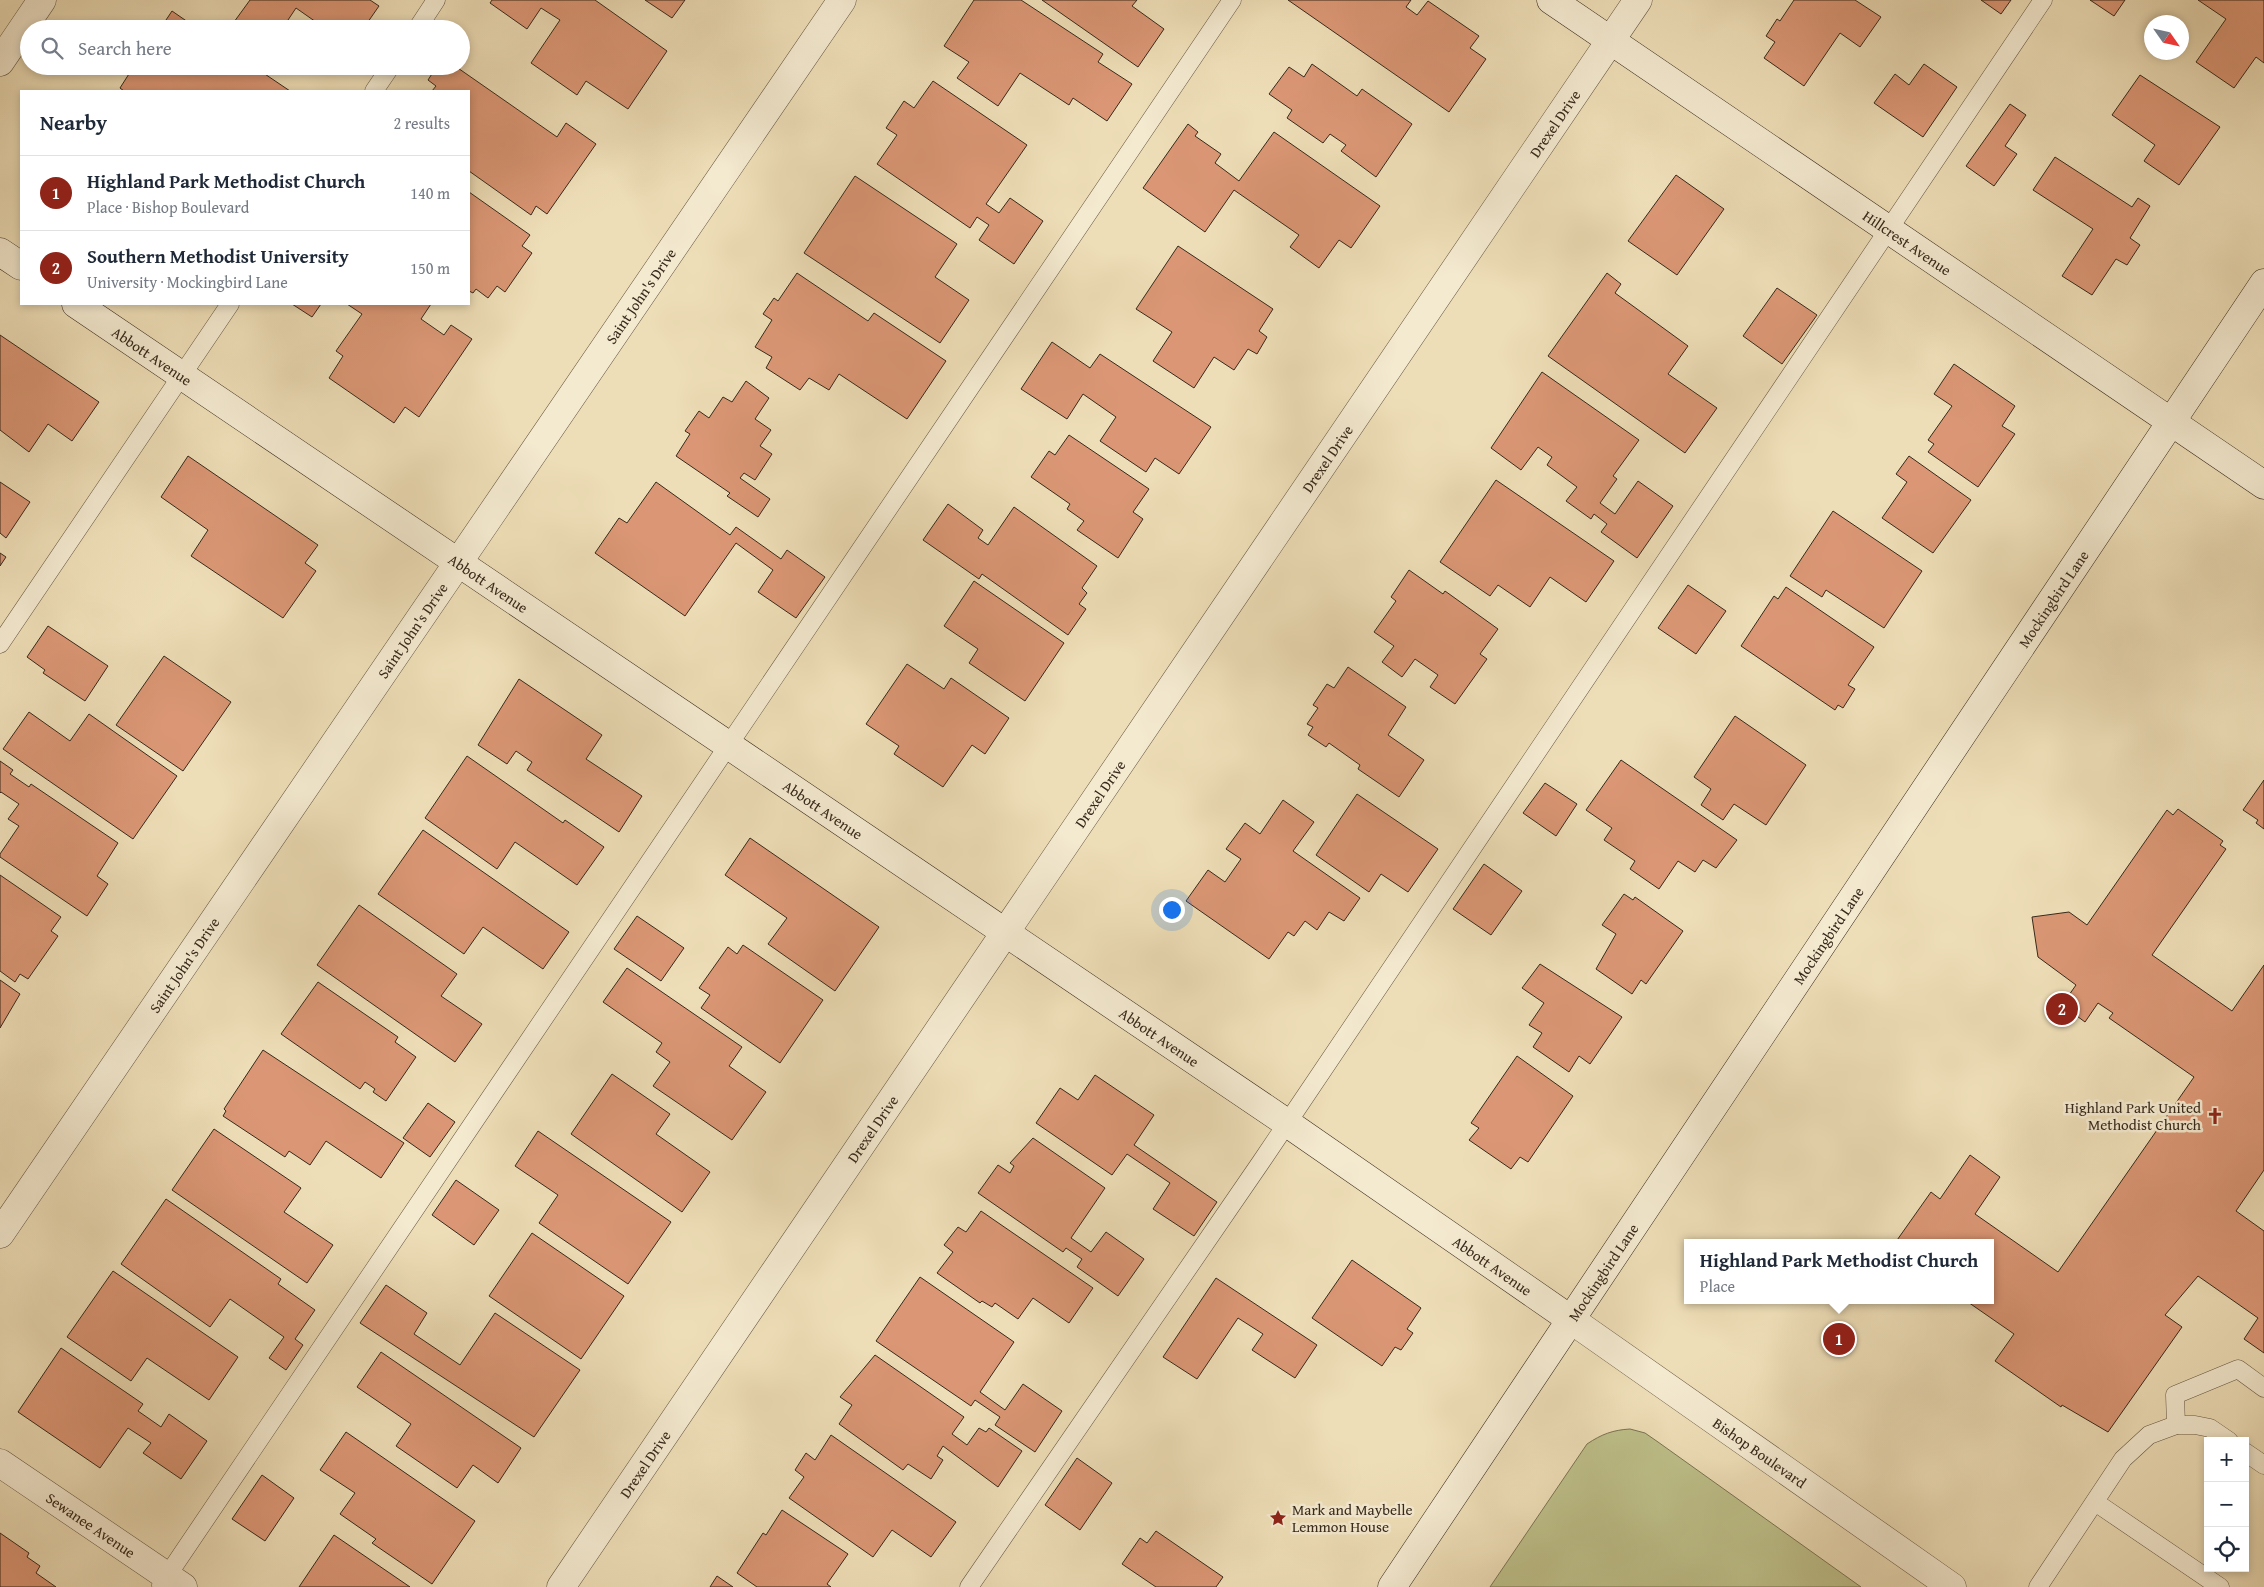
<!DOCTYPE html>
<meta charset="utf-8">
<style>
body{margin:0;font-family:"Gentium Book Plus",serif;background:#f2f2f3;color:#1f2937}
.controls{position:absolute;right:15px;bottom:15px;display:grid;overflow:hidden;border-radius:0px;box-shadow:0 2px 8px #0003}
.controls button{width:45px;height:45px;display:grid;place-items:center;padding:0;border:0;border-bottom:1px solid #e0e1e3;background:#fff;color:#1f2937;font:25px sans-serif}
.compass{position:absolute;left:2144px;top:15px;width:45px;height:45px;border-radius:50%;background:#fff;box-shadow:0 2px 8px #0003;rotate:124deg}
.you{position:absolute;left:1171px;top:909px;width:18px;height:18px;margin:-12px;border:4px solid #fff;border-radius:50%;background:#1a73e8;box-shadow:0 0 0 8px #1a73e833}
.badge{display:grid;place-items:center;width:32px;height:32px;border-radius:50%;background:#8f2418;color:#fff;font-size:16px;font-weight:700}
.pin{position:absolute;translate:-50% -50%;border:2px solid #fff;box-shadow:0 1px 5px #0006}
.popup{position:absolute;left:1684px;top:1239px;width:310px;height:65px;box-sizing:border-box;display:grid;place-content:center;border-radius:0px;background:#fff;filter:drop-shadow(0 1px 4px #0005);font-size:16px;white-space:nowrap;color:#747a83}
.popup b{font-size:19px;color:#1f2937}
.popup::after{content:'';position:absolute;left:50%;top:100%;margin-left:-10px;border:10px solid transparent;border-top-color:#fff}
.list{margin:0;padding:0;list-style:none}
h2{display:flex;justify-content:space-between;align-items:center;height:65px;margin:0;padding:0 20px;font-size:21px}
h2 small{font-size:16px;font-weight:400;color:#747a83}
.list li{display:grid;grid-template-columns:32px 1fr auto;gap:15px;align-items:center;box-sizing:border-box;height:75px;padding:0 20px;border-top:1px solid #e0e1e3}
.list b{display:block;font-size:19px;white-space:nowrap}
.list p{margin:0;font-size:16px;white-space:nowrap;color:#747a83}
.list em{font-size:16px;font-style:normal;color:#747a83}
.icon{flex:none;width:28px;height:28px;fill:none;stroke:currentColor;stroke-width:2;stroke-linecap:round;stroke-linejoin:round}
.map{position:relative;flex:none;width:2264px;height:1587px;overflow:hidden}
.search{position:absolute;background:#fff;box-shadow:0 2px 8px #0003;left:20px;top:20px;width:450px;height:55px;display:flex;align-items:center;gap:12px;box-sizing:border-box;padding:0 18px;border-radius:28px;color:#747a83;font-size:19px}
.panel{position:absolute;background:#fff;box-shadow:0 2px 8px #0003;left:20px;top:90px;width:450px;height:215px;border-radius:0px}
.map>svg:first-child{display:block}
.green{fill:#bec08a;stroke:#7a7452}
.building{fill:#db9775;stroke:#37291b}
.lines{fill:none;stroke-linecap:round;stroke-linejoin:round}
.lane-casing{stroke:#655642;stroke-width:19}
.street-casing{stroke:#655642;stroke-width:29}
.secondary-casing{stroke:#37291b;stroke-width:29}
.lane{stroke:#f4ead0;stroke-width:18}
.street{stroke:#f4ead0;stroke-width:28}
.secondary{stroke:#f4ead0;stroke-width:28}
.labels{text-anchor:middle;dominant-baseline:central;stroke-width:5;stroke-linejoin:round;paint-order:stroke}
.street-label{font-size:15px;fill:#37291b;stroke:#f4ead0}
.poi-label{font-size:15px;fill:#37291b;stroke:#f4ead0;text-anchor:end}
</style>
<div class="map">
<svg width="2264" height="1587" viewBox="0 0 2264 1587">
<rect width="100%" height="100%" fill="#eedeb7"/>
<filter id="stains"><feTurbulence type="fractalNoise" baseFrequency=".004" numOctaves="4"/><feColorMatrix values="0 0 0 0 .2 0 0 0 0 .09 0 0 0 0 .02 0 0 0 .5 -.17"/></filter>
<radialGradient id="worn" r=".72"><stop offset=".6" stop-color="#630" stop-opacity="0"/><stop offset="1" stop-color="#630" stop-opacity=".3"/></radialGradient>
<path class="green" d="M1630 1429 1645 1433 1658 1442 1861 1587H1490L1587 1444C1602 1434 1613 1430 1630 1429Z"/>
<g class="building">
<polygon points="250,0 370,0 379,6 363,29 326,29 296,8 282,29 243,29 234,22"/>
<polygon points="492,0 595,0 667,51 628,109 586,81 577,95 531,63 560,20 541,8 527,29 490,3"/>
<polygon points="645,0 685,0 672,18"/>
<polygon points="974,0 1021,0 1103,54 1098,62 1132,84 1107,121 1073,98 1069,105 1020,73 998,106 957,78 969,62 944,46"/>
<polygon points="1042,0 1137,0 1132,6 1164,29 1138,67"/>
<polygon points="1288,0 1411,0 1406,7 1417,15 1428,1 1479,36 1470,48 1486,59 1449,112"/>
<polygon points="1794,0 1855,0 1881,17 1860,47 1840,33 1804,86 1764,58 1775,42 1766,36 1777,19 1780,21"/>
<polygon points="1981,0 2011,0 2001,14"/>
<polygon points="2090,0 2125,0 2114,16"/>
<polygon points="2198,0 2264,0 2264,63 2256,57 2234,88 2196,62 2226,19"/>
<polygon points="172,11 198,29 160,29"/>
<polygon points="1312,64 1357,96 1362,89 1412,124 1376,177 1341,151 1346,145 1330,134 1323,143 1287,118 1292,110 1269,94 1289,67 1304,77"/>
<polygon points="1924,64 1957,87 1923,137 1874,103 1895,74 1909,85"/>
<polygon points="134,66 253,66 290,91 124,91 120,88"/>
<polygon points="437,66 455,66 557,137 566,123 596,144 547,214 536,206 531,215 469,171 469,91 432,91 436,86 428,80"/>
<polygon points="2140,75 2220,127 2179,185 2144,161 2155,145 2112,115"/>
<polygon points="933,81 1027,145 986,204 999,213 1010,198 1043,221 1014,264 979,240 989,225 977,217 970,228 877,164 897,135 886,128 904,101 914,108"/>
<polygon points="2010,104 2026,115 2005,146 2017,154 1994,186 1966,166"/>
<polygon points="1188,124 1198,132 1195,136 1221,154 1215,163 1239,181 1274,132 1380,206 1351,248 1339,240 1319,268 1290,247 1299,235 1234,190 1205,232 1143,188"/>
<polygon points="2055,157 2132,207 2138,198 2150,206 2130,238 2140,245 2127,265 2116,259 2092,295 2062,276 2093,229 2033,190"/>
<polygon points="1676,175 1724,209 1677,275 1628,241"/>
<polygon points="855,176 957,244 935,277 969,300 940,343 804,253"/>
<polygon points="469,192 530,235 522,246 532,253 505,292 497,286 488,298 476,289 473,293 469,291"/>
<polygon points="1178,246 1273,309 1259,331 1267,337 1257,354 1248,349 1234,370 1214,357 1194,388 1153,361 1172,332 1136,309"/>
<polygon points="797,273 868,321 874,313 946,361 907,419 839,374 829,390 809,378 800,390 766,368 772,357 755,347 772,320 763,314 774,298 778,301"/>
<polygon points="1607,273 1621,284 1615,293 1688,346 1668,374 1717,408 1685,453 1548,356"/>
<polygon points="1777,288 1817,315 1782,364 1743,336"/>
<polygon points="292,304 321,304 312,317"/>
<polygon points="347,304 431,304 421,319 444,335 451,325 472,339 419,417 405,407 394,423 329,378 343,356 336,351 362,314"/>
<polygon points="0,335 99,402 72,441 48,424 29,452 0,430"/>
<polygon points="1052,342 1090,368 1100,354 1211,427 1179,474 1155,458 1146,472 1100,441 1116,417 1083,394 1067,419 1021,389"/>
<polygon points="1954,364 2015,406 2002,426 2015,434 1978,487 1928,452 1934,444 1928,440 1952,406 1934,394"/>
<polygon points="1542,372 1639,440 1613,476 1617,479 1600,503 1615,514 1638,481 1673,506 1637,558 1601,532 1607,524 1594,514 1591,519 1566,501 1577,487 1547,465 1552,457 1538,447 1521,470 1491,448"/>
<polygon points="746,381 769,398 755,419 771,430 760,446 772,454 755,480 744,473 740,478 770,499 758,517 727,496 730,493 676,456 690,434 685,431 699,411 709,418 723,397 732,402"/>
<polygon points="1069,435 1149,489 1133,512 1143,519 1118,558 1077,530 1084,521 1067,509 1070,504 1031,477 1049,451 1055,455"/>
<polygon points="188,456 318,545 305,563 316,571 283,618 191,556 208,530 161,497"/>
<polygon points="1909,456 1971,500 1933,553 1882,518 1907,482 1896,474"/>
<polygon points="1496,480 1614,561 1586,602 1550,577 1530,607 1498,585 1490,596 1440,562"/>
<polygon points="0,482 30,502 6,538 0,533"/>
<polygon points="656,482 730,535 736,527 781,559 787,550 825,577 796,618 758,592 773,570 736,543 685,616 595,553 619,518 627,523"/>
<polygon points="948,504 983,530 978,538 988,545 1014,507 1097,566 1082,588 1087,593 1079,604 1086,609 1068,635 982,574 979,579 923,540"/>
<polygon points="1833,511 1922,571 1884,628 1826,590 1822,597 1790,576"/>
<polygon points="0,553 6,557 0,566"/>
<polygon points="1409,570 1443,594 1445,591 1498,629 1480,654 1487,659 1455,704 1430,687 1438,675 1415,659 1402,677 1382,662 1394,646 1374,632 1396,601 1391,597"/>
<polygon points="974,581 1064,643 1025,701 969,663 978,649 944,626"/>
<polygon points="1688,585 1726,611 1696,654 1658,628"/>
<polygon points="1786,587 1874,647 1848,685 1855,689 1843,708 1838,705 1835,710 1741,646 1774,596 1778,599"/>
<polygon points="48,626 108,666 85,701 43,673 45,670 27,657"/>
<polygon points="164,656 231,702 183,771 116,725"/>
<polygon points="907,664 944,689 951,678 1009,718 985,754 972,745 943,787 894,754 899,746 866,724"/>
<polygon points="1348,667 1406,707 1388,735 1424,760 1399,797 1358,769 1360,765 1329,743 1326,747 1308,735 1313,727 1307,724 1318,708 1313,705 1327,684 1334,688"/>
<polygon points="519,679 602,735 586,759 642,796 619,832 527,770 532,762 516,751 507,764 478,745"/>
<polygon points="29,712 70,741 89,714 177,776 133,839 3,749"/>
<polygon points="1735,716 1806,765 1766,825 1734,804 1723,820 1701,805 1711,789 1694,777"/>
<polygon points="467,756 563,823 565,820 604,847 577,885 515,842 497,869 425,818"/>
<polygon points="1621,760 1737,840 1716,868 1703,860 1695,872 1678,861 1659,889 1630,869 1635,861 1604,840 1612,828 1586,810"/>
<polygon points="0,761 13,770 10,774 29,787 31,784 118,843 97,876 108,884 87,916 0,857 0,854 19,826 8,819 19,804 1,792 0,793"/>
<polygon points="2264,780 2264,829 2256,823 2258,820 2243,810"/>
<polygon points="1545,783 1577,804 1556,836 1523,813"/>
<polygon points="1357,794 1438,849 1408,892 1381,874 1369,892 1316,855"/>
<polygon points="1283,800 1314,822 1293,851 1360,898 1344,921 1329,912 1317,930 1305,921 1294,936 1288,932 1269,959 1186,901 1208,870 1225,882 1241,859 1226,849 1245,823 1260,834"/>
<polygon points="2178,809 2223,841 2220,845 2226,849 2152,955 2232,1011 2264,965 2264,1170 2236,1211 2264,1231 2264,1353 2244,1339 2258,1318 2198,1276 2165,1315 2182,1327 2108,1432 2062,1405 2061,1407 1995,1361 2014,1334 1965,1300 1990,1300 1990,1243 1895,1243 1931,1192 1940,1199 1970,1155 2000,1177 1975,1214 2058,1272 2194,1077 2109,1018 2113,1013 2098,1003 2085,1022 2062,1005 2076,985 2038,957 2032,917 2069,912 2087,925 2167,810 2173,815"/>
<polygon points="423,830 569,932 543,969 483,927 464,954 378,894"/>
<polygon points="750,838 879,927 835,991 768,944 787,918 725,875"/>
<polygon points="1484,864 1522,891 1491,935 1453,909"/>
<polygon points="0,875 61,917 51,931 58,936 28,979 20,974 15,982 0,971"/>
<polygon points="1624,894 1633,900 1635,897 1683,931 1646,984 1641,980 1632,994 1596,969 1616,934 1602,925"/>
<polygon points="359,905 457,974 441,996 482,1024 455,1062 317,965"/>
<polygon points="637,916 684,948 661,981 614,949"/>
<polygon points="743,945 823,1000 780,1063 701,1008 710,995 699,988 728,947 737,954"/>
<polygon points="1540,964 1622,1017 1590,1064 1579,1056 1569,1072 1533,1047 1542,1033 1529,1025 1544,1003 1522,988"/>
<polygon points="627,968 742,1047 729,1066 766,1092 732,1140 653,1086 670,1062 656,1052 662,1043 603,1002"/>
<polygon points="0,980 20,994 0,1028"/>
<polygon points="318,982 398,1037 395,1042 416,1057 386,1101 373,1092 375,1089 365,1082 360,1089 281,1034"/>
<polygon points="263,1050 404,1143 381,1178 326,1141 310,1165 289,1151 285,1157 223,1116 226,1111 224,1109"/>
<polygon points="1517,1056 1573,1096 1528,1162 1520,1157 1511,1169 1469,1140 1479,1128 1471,1123"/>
<polygon points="612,1074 670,1114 656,1134 710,1172 682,1212 571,1134"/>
<polygon points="1095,1075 1154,1115 1134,1145 1217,1202 1194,1236 1153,1209 1170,1183 1127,1154 1112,1175 1036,1123 1060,1088 1078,1100"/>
<polygon points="428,1103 455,1122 430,1157 403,1138"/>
<polygon points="214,1129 301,1188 284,1212 333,1245 307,1283 172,1190"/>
<polygon points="538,1131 671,1222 628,1284 539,1223 558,1195 515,1166"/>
<polygon points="1033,1138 1105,1188 1071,1238 1091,1252 1106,1232 1144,1259 1118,1296 1077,1267 1082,1259 1066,1248 1063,1252 978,1193 998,1165 1010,1173 1014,1166 1010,1163"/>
<polygon points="456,1180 499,1210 474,1245 432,1215"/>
<polygon points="166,1199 281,1279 278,1284 315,1310 295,1339 303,1345 286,1370 269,1358 284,1337 230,1299 210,1327 121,1264"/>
<polygon points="981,1211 1093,1288 1069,1323 1033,1298 1018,1319 995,1303 992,1307 982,1301 980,1303 937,1273 953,1252 944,1245 958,1227 966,1232"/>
<polygon points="532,1233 624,1296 581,1359 489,1296"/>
<polygon points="1352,1260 1421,1308 1407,1329 1413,1333 1401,1350 1395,1347 1382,1366 1312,1318"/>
<polygon points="113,1271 238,1357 209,1400 147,1358 131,1381 67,1337"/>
<polygon points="920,1277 1014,1342 980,1392 1005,1410 1023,1384 1062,1411 1035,1452 995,1425 1000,1417 975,1400 971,1406 876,1341"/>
<polygon points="1216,1278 1317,1345 1295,1378 1252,1350 1263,1334 1238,1318 1197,1379 1163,1357"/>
<polygon points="386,1285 427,1313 414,1334 460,1365 495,1313 580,1370 534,1437 360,1323"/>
<polygon points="61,1348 143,1404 138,1411 161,1427 169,1414 207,1441 181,1479 143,1453 151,1443 128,1428 100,1468 18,1412"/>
<polygon points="381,1352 521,1448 498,1483 473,1465 457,1488 396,1446 411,1424 357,1387"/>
<polygon points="875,1355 964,1417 952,1434 967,1445 979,1428 986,1432 989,1428 1022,1451 998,1487 943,1446 937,1456 943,1460 931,1479 908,1464 903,1470 839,1424 852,1405 840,1397"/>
<polygon points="346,1432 475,1521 432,1584 372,1543 376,1539 340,1514 355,1493 320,1470"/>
<polygon points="831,1435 956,1522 931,1557 892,1530 873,1557 789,1498 804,1477 795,1470 806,1453 815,1460"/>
<polygon points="1077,1458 1112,1483 1080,1530 1045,1505"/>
<polygon points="262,1475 294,1498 265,1541 232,1519"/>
<polygon points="782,1510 848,1554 827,1584 831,1587 757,1587 737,1573 763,1533 766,1535"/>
<polygon points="1156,1531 1223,1577 1216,1587 1156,1587 1122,1564 1140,1538 1147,1543"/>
<polygon points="0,1533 29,1553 27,1557 40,1566 36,1573 56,1587 0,1587"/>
<polygon points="334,1535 410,1587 299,1587"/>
<polygon points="717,1576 733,1587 710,1587"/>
</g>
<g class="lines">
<g class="lane-casing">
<g id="lane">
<polyline points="417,29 436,0"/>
<polyline points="374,91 391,66"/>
<polyline points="0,644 230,304"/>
<polyline points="2176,1425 2175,1395 2238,1369 2264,1388"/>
<polyline points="2245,1452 2264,1465"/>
<polyline points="2095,1502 2220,1587"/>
<polyline points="161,1585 1232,0"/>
<polyline points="969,1587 1261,1162 2043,0"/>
<polyline points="2038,1587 2123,1459 2149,1435 2176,1425 2195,1425 2210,1428 2229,1441"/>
</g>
</g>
<g class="street-casing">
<g id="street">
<polyline points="0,62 42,0"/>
<path id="s1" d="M0 1234 842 0"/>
<path id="s2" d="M1570 1319 1952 1587"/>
<path id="s3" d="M0 1463 183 1587"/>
<path id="s4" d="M561 1587 1638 0"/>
</g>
</g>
<g class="secondary-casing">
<g id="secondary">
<path id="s5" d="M1551 0 2264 485"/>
<polyline points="0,252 21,266"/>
<path id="s6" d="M76 304 1287 1123 1570 1319"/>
<path id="s7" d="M1392 1587 2264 283"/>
</g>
</g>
<use href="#lane" class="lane"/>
<use href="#street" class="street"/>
<use href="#secondary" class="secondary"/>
</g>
<defs>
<g id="church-bare" transform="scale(1.35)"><path d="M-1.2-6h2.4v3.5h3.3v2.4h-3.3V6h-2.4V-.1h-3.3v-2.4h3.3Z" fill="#8f2418" stroke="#f4ead0" stroke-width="2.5" paint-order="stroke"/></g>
<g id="sight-bare" transform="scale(1.35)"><path d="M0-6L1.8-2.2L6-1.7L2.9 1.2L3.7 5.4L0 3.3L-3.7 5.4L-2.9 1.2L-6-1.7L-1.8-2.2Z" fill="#8f2418" stroke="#f4ead0" stroke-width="2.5" paint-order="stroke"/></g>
</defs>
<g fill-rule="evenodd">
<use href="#church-bare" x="2215" y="1116"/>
<use href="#sight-bare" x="1278" y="1518"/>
</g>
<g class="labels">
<g class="street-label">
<text stroke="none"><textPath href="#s4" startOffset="1769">Drexel Drive</textPath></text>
<text stroke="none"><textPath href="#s5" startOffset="431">Hillcrest Avenue</textPath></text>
<text stroke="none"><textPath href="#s1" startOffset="1136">Saint John's Drive</textPath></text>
<text stroke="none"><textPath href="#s6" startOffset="92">Abbott Avenue</textPath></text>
<text stroke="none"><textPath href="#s4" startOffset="1364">Drexel Drive</textPath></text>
<text stroke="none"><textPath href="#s6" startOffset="498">Abbott Avenue</textPath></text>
<text stroke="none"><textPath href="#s7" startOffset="1189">Mockingbird Lane</textPath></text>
<text stroke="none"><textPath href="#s1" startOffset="731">Saint John's Drive</textPath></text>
<text stroke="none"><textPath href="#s4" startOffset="959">Drexel Drive</textPath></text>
<text stroke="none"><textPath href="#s6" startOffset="902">Abbott Avenue</textPath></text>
<text stroke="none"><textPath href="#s7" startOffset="784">Mockingbird Lane</textPath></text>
<text stroke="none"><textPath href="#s1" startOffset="326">Saint John's Drive</textPath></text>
<text stroke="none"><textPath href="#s6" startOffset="1308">Abbott Avenue</textPath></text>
<text stroke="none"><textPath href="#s4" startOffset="554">Drexel Drive</textPath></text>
<text stroke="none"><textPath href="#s6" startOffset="1712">Abbott Avenue</textPath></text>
<text stroke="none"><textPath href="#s7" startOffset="379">Mockingbird Lane</textPath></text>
<text stroke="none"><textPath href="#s2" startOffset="232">Bishop Boulevard</textPath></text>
<text stroke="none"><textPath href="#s4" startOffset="149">Drexel Drive</textPath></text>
<text stroke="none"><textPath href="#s3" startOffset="110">Sewanee Avenue</textPath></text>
</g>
<g class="poi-label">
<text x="2201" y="1107">Highland Park United<tspan x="2201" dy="17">Methodist Church</tspan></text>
<text x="1292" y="1509" text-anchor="start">Mark and Maybelle<tspan x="1292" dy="17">Lemmon House</tspan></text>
</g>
</g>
<rect width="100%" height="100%" filter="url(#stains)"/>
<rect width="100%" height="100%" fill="url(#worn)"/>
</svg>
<div class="controls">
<button>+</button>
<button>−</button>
<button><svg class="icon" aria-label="locate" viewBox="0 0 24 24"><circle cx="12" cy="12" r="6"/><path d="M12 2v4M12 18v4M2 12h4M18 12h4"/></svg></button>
</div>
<svg class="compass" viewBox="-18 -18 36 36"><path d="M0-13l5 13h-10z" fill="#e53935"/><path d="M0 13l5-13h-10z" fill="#747a83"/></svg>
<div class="you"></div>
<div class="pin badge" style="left:1839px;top:1339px">1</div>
<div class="popup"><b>Highland Park Methodist Church</b>Place</div>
<div class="pin badge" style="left:2062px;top:1009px">2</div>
<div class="search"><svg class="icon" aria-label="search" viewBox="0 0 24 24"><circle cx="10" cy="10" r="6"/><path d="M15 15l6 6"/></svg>Search here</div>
<section class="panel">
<h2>Nearby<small>2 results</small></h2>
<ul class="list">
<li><span class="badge">1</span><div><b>Highland Park Methodist Church</b><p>Place · Bishop Boulevard</p></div><em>140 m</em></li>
<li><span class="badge">2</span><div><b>Southern Methodist University</b><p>University · Mockingbird Lane</p></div><em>150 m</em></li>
</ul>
</section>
</div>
